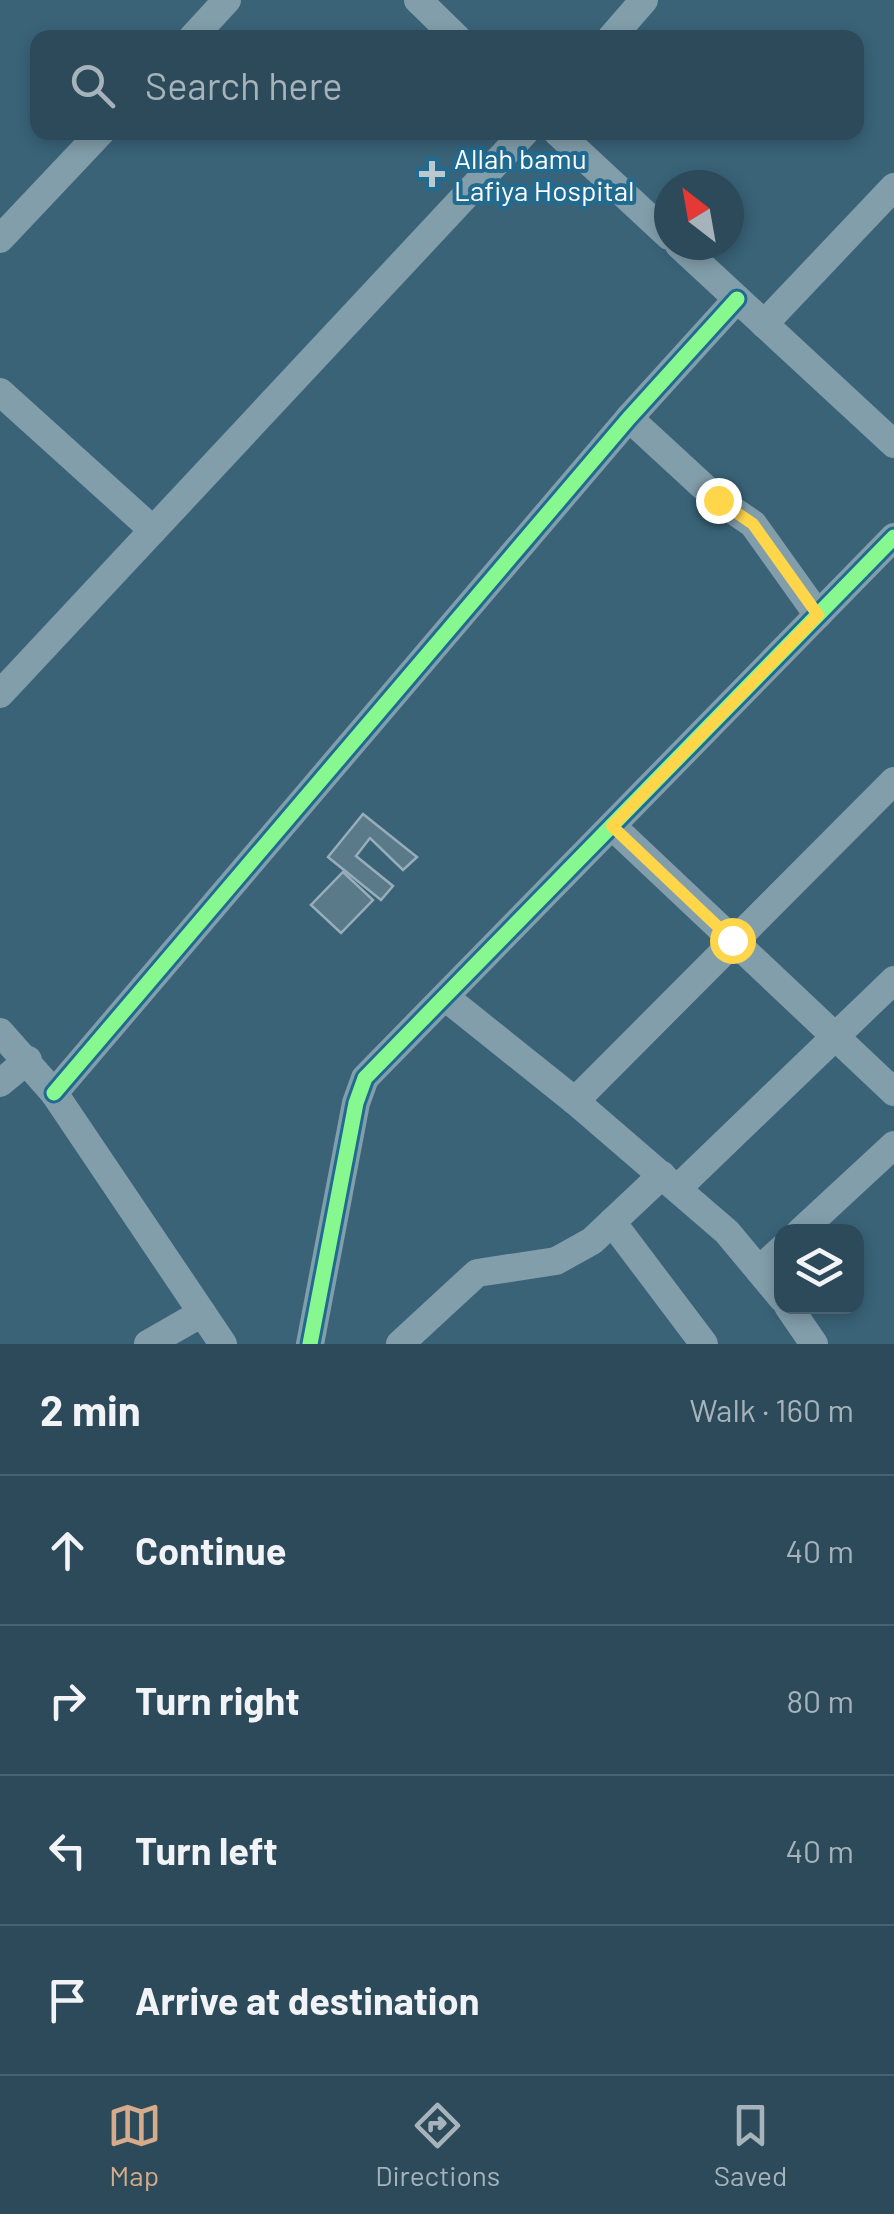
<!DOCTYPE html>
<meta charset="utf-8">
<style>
body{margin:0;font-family:Barlow,sans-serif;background:#345160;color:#f1f3f6}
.controls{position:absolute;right:30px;bottom:30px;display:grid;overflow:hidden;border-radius:20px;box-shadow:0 5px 15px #0003}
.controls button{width:90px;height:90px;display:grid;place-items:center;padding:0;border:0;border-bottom:2px solid #486270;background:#2c4a5a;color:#f1f3f6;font:50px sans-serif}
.compass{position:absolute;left:654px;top:170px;width:90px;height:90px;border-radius:50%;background:#2c4a5a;box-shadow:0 5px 15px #0003;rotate:329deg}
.stop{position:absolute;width:30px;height:30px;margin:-22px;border:8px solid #ffd54a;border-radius:50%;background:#fff}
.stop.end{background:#ffd54a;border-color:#fff;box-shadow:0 2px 10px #0008}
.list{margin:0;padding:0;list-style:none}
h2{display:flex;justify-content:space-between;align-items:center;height:130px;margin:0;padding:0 40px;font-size:42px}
h2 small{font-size:32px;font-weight:400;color:#a6b3bb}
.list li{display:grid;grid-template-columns:65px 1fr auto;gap:30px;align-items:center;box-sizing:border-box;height:150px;padding:0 40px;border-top:2px solid #486270}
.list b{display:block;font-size:38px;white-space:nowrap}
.list em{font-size:32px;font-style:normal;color:#a6b3bb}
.icon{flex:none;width:55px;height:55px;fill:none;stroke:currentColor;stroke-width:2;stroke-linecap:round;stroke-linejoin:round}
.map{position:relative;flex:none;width:894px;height:1344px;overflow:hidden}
.search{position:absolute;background:#2c4a5a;box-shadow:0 5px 15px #0003;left:30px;right:30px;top:30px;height:110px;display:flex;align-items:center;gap:25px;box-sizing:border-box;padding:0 35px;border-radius:20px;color:#a6b3bb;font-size:38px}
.sheet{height:730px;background:#2c4a5a}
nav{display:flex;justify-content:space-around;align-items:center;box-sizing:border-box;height:140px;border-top:2px solid #486270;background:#2c4a5a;font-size:28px;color:#a6b3bb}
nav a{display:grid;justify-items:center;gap:5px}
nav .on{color:#d6ab8b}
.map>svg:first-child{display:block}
.building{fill:#5a7a8a;stroke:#97adb9;stroke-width:2.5}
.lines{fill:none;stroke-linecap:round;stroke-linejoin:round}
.minor{stroke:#829eab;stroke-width:28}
.cycleway-casing{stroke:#216b91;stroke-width:21}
.cycleway{stroke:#87f88f;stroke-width:15}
.route{stroke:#ffd54a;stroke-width:12}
.poi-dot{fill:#bac8d0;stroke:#216b91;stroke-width:4}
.labels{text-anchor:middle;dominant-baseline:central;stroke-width:8;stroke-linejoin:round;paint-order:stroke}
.poi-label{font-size:28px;fill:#fff;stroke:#216b91;text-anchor:start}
</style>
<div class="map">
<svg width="894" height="1344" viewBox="0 0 894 1344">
<rect width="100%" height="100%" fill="#3a6378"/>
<g class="building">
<polygon points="363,814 417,857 403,870 370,838 356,856 393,886 381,900 328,857"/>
<polygon points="343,872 373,900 341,933 311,905"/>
</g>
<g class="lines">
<g class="minor">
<polyline points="418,0 457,38"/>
<polyline points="192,38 227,0"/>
<polyline points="611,38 644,0"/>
<polyline points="557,132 669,236"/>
<polyline points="0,239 101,132"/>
<polyline points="679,245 894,444"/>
<polyline points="764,324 894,187"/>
<polyline points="0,392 153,530"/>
<polyline points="629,418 718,500 753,524 818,615"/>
<polyline points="0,694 525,132"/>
<polyline points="612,826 894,1092"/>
<polyline points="445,997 575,1101 727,1232 782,1298"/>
<polyline points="0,1032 54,1093 223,1344"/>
<polyline points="0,1083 28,1060"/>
<polyline points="54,1093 629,418 737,299"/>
<polyline points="575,1101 894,781"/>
<polyline points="678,1188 894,980"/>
<polyline points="612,1222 704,1344"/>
<polyline points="800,1232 894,1145"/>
<polyline points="759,1270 782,1249"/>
<polyline points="788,1306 814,1344"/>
<polyline points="148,1344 202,1313"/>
<polyline points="310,1344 356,1103 365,1078 894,537"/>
<polyline points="400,1344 477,1273 556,1261 592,1241 662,1175"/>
</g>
<g class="cycleway-casing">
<g id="cycleway">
<polyline points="54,1093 629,418 737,299"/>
<polyline points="310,1344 356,1103 365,1078 894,537"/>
</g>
</g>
<use href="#cycleway" class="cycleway"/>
</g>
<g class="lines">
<polyline class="route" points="718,500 753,524 818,615 612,826 732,940"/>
</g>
<path class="poi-dot" d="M427 159h10v10h10v10h-10v10h-10v-10h-10v-10h10z"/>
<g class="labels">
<g class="poi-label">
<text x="454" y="158">Allah bamu<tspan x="454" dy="32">Lafiya Hospital</tspan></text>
</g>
</g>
</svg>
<div class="controls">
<button><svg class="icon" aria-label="layers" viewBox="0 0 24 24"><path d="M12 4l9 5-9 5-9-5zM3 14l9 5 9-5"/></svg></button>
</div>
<svg class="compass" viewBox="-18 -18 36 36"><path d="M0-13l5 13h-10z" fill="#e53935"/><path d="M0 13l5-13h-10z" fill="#a6b3bb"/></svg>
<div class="stop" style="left:732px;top:940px"></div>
<div class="stop end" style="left:718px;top:500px"></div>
<div class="search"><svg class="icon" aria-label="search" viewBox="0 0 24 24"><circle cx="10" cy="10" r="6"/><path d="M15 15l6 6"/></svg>Search here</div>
</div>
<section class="sheet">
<h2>2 min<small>Walk · 160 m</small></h2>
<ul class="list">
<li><svg class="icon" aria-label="ahead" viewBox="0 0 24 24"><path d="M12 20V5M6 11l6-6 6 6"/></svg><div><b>Continue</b></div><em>40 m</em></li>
<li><svg class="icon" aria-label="right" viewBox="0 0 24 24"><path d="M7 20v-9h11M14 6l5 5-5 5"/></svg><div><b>Turn right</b></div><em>80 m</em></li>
<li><svg class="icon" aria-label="left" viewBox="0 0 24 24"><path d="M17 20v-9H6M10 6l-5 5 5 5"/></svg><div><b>Turn left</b></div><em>40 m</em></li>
<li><svg class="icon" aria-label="arrive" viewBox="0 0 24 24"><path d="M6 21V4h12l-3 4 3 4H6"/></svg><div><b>Arrive at destination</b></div></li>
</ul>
</section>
<nav>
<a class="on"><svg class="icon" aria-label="map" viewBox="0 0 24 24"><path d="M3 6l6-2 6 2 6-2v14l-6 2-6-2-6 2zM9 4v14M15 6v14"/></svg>Map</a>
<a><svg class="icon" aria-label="directions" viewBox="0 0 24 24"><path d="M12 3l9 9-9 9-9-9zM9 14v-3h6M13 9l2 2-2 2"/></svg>Directions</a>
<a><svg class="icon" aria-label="saved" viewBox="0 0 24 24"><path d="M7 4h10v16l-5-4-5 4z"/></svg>Saved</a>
</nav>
